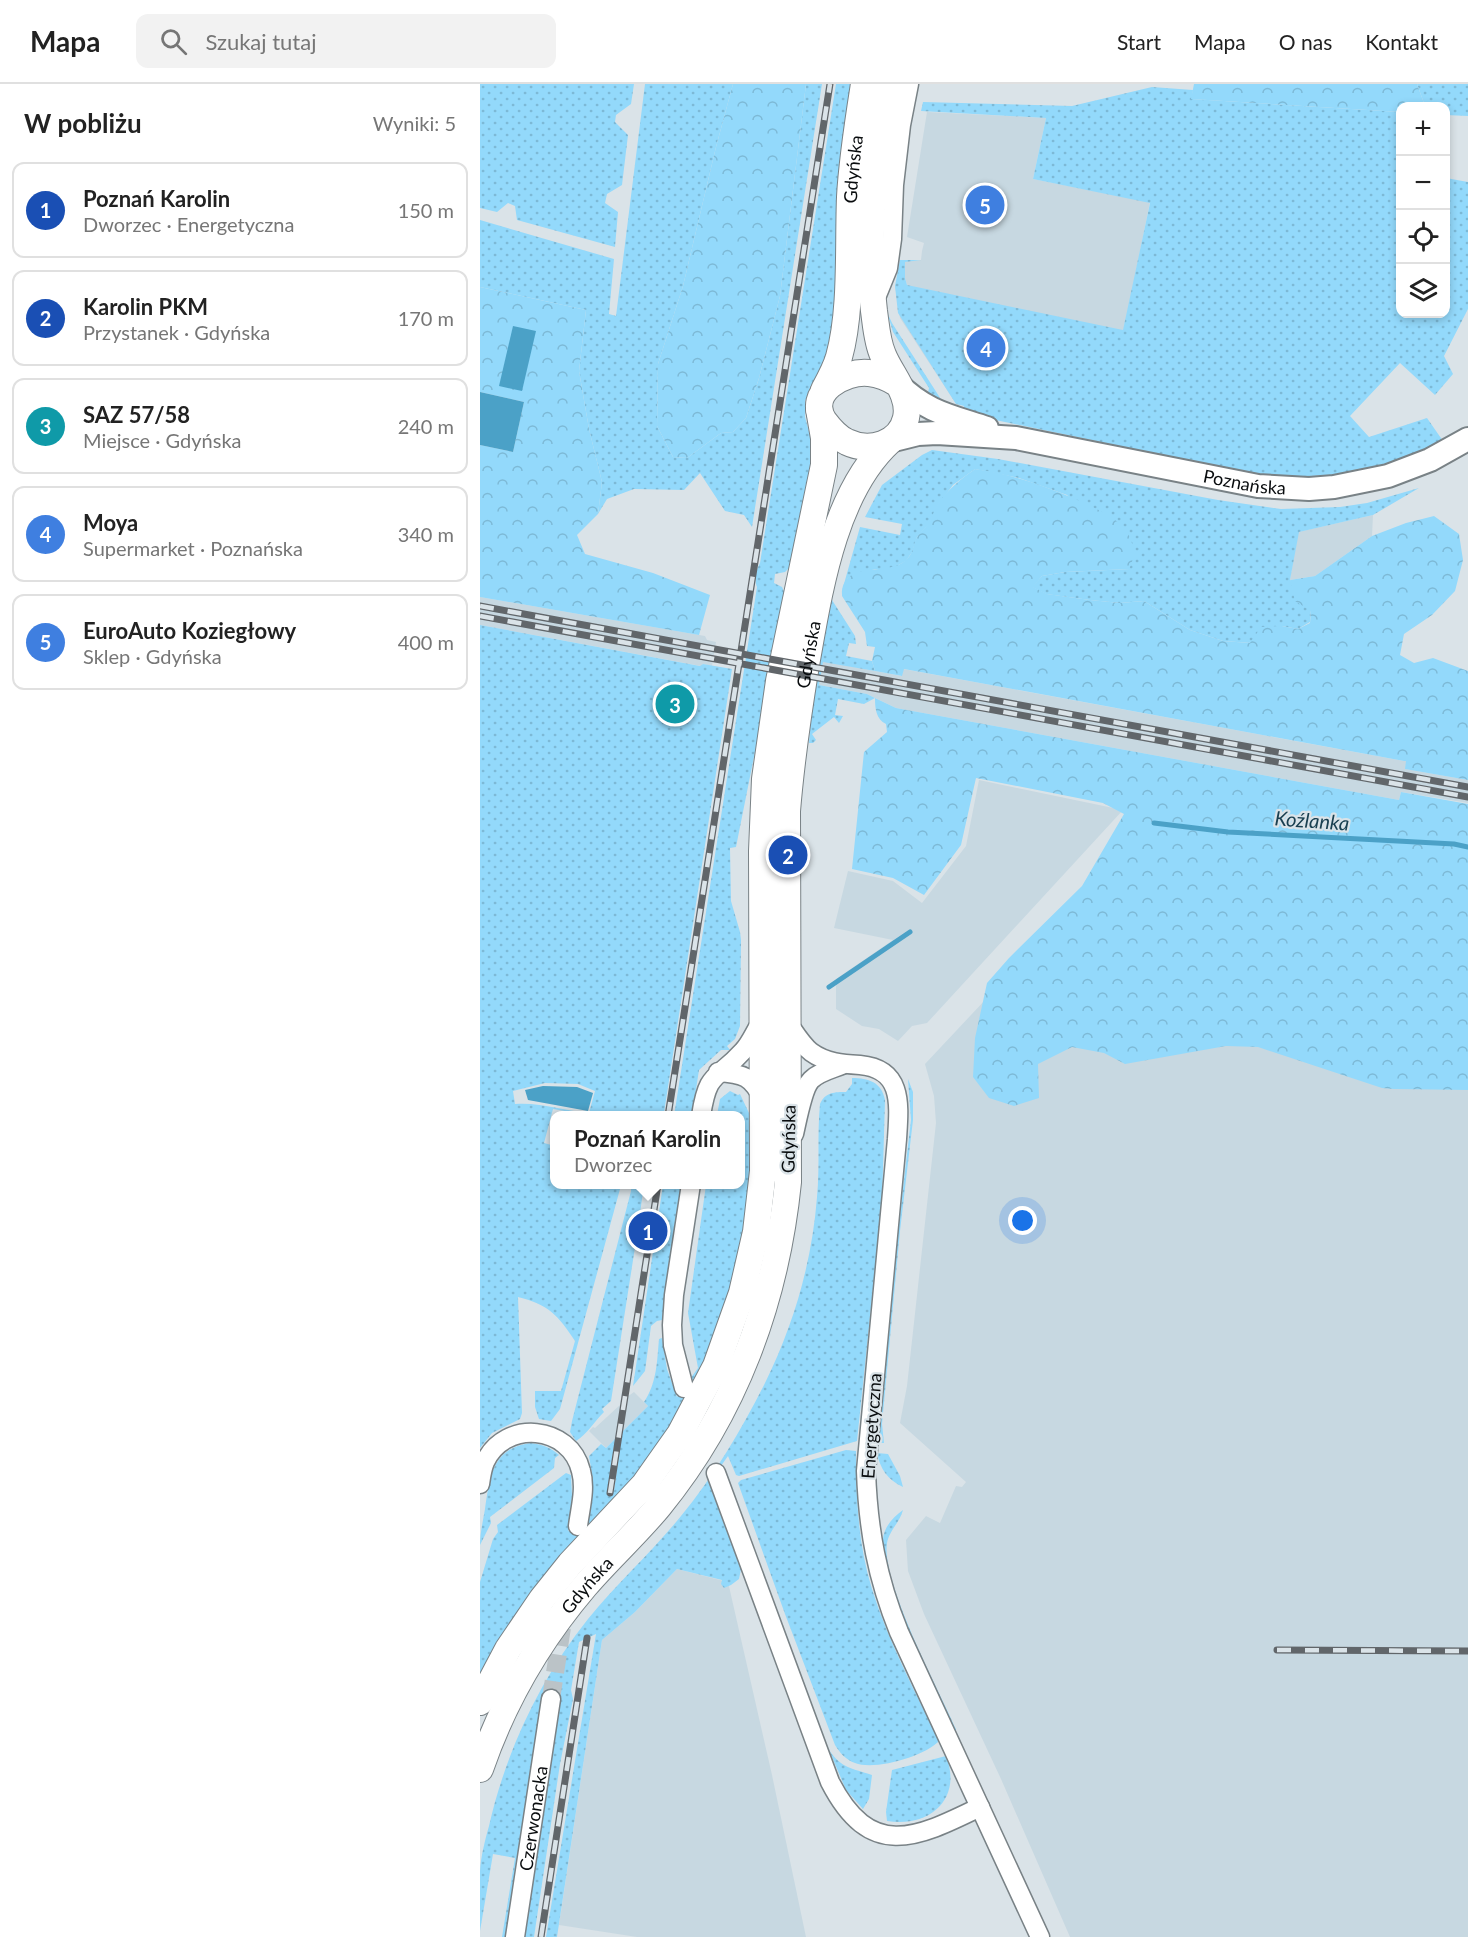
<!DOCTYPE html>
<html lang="pl">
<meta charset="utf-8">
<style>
body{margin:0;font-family:Lato,sans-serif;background:#f2f2f2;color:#222}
.controls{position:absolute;right:18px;top:18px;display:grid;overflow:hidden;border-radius:12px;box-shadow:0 3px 9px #0003}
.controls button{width:54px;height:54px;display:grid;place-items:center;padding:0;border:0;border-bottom:2px solid #e0e0e0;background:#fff;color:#222;font:30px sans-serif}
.you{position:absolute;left:543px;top:1137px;width:21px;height:21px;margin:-15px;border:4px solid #fff;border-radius:50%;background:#1a73e8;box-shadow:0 0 0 9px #1a73e833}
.badge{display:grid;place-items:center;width:39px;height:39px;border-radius:50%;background:#914c21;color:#fff;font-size:20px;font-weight:700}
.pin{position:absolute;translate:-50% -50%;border:3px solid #fff;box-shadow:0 2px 6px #0006}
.popup{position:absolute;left:70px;top:1027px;width:195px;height:78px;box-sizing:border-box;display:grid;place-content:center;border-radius:12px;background:#fff;filter:drop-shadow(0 2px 4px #0005);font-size:20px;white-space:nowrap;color:#767676}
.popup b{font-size:22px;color:#222}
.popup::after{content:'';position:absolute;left:50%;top:100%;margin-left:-12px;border:12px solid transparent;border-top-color:#fff}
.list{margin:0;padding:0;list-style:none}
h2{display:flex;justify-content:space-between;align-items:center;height:78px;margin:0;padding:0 24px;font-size:26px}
h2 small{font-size:20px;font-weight:400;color:#767676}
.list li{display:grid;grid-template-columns:39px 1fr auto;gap:18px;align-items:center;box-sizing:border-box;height:96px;margin:0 12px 12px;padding:0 12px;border:2px solid #e0e0e0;border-radius:12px}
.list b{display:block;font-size:22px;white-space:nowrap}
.list p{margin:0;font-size:20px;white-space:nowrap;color:#767676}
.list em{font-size:20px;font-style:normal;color:#767676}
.icon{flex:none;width:33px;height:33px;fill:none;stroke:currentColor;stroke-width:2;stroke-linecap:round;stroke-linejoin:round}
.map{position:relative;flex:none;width:988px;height:1853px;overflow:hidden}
header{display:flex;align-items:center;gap:36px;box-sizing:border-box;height:84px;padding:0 30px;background:#fff;border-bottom:2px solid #e0e0e0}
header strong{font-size:28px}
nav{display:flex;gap:33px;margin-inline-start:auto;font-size:21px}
.search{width:420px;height:54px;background:#f2f2f2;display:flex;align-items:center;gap:15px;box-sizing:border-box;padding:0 21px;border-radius:12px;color:#767676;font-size:22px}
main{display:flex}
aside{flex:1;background:#fff}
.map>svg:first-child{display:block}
.built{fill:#c7d8e1}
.grass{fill:url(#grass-dots);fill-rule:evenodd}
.forest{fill:url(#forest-crowns)}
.water{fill:#4ba1c7}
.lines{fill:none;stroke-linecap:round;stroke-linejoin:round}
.stream{stroke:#4ba1c7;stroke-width:5}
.minor-tunnel{stroke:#bbc3c7;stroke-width:18;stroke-dasharray:18 9;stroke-linecap:butt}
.minor-casing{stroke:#798286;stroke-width:21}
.tertiary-casing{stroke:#798286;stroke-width:26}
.secondary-casing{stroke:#798286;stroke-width:28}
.minor{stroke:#fff;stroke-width:18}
.tertiary{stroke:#fff;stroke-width:22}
.secondary{stroke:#fff;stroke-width:26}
.rail-casing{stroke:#61666a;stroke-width:7}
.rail{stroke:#dae3e8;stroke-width:4.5;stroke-dasharray:14;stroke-linecap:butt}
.labels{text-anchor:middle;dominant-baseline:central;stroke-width:4.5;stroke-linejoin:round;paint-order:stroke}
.street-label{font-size:18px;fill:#090c0e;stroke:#dae3e8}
.water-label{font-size:20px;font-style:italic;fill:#1a4051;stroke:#dae3e8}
</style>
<header>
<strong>Mapa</strong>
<div class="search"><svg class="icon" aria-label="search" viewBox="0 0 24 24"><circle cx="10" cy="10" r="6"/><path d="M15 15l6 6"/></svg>Szukaj tutaj</div>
<nav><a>Start</a><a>Mapa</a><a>O nas</a><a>Kontakt</a></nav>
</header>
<main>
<aside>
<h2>W pobliżu<small>Wyniki: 5</small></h2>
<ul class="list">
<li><span class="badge" style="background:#1a4fb4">1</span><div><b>Poznań Karolin</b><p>Dworzec · Energetyczna</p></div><em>150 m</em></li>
<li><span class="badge" style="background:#1a4fb4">2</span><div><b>Karolin PKM</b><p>Przystanek · Gdyńska</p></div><em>170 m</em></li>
<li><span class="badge" style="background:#0f9aa8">3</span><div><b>SAZ 57/58</b><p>Miejsce · Gdyńska</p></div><em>240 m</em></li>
<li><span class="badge" style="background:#3f7fe0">4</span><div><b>Moya</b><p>Supermarket · Poznańska</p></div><em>340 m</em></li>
<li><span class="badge" style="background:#3f7fe0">5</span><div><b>EuroAuto Koziegłowy</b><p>Sklep · Gdyńska</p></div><em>400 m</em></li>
</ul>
</aside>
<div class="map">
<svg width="988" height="1853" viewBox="0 0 988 1853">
<defs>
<pattern id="grass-dots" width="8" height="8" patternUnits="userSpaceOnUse" patternTransform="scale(1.5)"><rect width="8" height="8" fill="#93d9fb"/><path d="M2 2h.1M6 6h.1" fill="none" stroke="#7db9d6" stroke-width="1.8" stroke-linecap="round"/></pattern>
<pattern id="forest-crowns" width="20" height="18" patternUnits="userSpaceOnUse" patternTransform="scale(1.5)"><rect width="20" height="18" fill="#93d9fb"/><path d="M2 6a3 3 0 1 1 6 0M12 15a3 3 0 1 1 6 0" fill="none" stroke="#7db9d6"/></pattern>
</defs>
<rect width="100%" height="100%" fill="#dae3e8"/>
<g class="built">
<polygon points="447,28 566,34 553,95 670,118 644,246 476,320 420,234 415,202 427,201 425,194 425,177 441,176 442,167 444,159 427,153"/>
<polygon points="893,431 892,452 835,492 810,496 818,448"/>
<polygon points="0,513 225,552 227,556 236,558 232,582 223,580 221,582 0,541"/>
<polygon points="343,577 421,592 423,585 924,677 927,677 926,685 988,696 988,719 921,708 919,716 416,624 387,610 339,601"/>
<polygon points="499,696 643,726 447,939 432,942 418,957 399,945 382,942 356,925 356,895 413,856 354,844 368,787 413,797 442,819 486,762"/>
<polygon points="988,794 988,1853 590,1853 521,1695 444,1530 428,1487 426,1456 446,1432 460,1439 476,1402 482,1403 486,1398 420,1339 427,1302 456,1039 454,1012 445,980 583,833"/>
<polygon points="143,1301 149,1302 147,1313 154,1308 168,1322 142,1348 140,1362 134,1362 134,1356 126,1364 109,1347 113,1343 115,1344 140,1321"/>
<polygon points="197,1485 248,1498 292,1691 326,1853 157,1853 79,1841 122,1556 155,1528"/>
</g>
<g class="grass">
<polygon points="0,0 154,0 151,20 136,31 135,38 148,51 142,101 127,110 125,119 138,128 135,163 37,136 35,122 28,119 17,128 0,124"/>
<polygon points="165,0 253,0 236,63 203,202 178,280 177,342 193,373 207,374 241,349 253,348 266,334 279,294 300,212 326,0 342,0 272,443 264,431 245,427 220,389 204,406 154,405 127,415 118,430 122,398 109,345 99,287 106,226 0,203 0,136 134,175 129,230 136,232"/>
<path d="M356 0H375L356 231 344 282 331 301 325 317V333L334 366 312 481 305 488 295 490 294 499 302 503 306 512 256 763 250 764 251 817 260 848 261 856 260 942 255 955 247 962 250 966H241L219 986 212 1031 194 1032 277 503C274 496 276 486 280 479Z"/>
<polygon points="937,0 988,0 988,32 966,31 966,22 945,22"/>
<path d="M672 3 713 6 712 15 920 28V230H966V94L988 98V225L964 272 973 290 955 311 920 279 870 332 889 353 947 334 963 357C905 391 840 396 774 390L482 329 484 322 476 320 418 229 415 202 420 176H441L425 178V194L427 201 643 246 670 119 553 95 566 34 441 27 443 18 592 22Z"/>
<polygon points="407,228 412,239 464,320 447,313 449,304 413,248"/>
<polygon points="452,366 518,375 738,416 801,425 860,423 887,419 939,404 893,431 819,448 810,496 831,526 830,538 818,545 802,542 771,559 743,557 710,546 664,517 640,519 610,516 566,510 552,503 562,492 585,488 649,485 587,411 539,394 495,385 473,401 458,421 449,440 437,453 432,468 426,477 411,485 395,485 368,494 362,507 380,443 420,451 422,440 385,433 402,401 442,371"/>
<polygon points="349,516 352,516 375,552 376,560 369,559 366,572 392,577 395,587 343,578 339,601 387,610 395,614 384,620 358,615 355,631 363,632 359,639 354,633 332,650 336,656 333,659 329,659 332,622"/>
<path d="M0 541 220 582 223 580 252 585 184 1029 176 1028 175 1032 108 1031 73 1025 64 1059 75 1062V1100L140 1101V1105L80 1325 71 1337 59 1335 55 1323V1307H81L95 1257C78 1231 69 1221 38 1213L42 1329 40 1335 12 1349 0 1364ZM65 999 98 1000 115 1007 109 1029C84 1027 61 1018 35 1020L33 1007Z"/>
<path d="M372 994C388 994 402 998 405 1016L402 1118 377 1357 259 1392 256 1391 248 1372 229 1399 261 1485 259 1495 251 1501 244 1504 241 1500 242 1496 197 1485 155 1528 122 1556 77 1853H66L116 1550 99 1558 91 1606 93 1615 80 1680 54 1853H22L35 1774 13 1770 0 1847C0 1827 0 1807 0 1787 1 1772 5 1756 9 1742 26 1667 60 1595 108 1535 137 1499 172 1468 201 1432 234 1392 262 1345 285 1299 314 1240 332 1178 337 1113 340 1082 337 1051 340 1020 345 1008 355 1008 366 1008L372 1000Z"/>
<polygon points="428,995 433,1008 433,1036 420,1147 402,1340 404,1359 398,1359 418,1147 431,1036"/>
<path d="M250 1007 258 1011 260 1010 269 1029 271 1039 272 1075 268 1126 252 1205 222 1285 179 1362 0 1593V1498L13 1455 18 1448 17 1441 86 1389 91 1391 92 1412 88 1447 107 1438 113 1396 109 1372 121 1360 126 1364 135 1355 127 1410 134 1407 142 1348 168 1322 164 1318C177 1299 177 1277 179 1255L182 1254 187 1285 197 1313 218 1284 208 1229 226 1101 261 1100V1032L237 1031 240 1015Z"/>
<path d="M151 1101H164L158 1143H154L152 1155 156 1157 131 1317 122 1325 124 1328C114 1338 107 1350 96 1357L90 1348 92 1337 151 1107Z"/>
<polygon points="183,1101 202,1101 182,1236 177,1237 171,1242 165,1287 153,1302"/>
<path d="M51 1359C63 1361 70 1363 79 1371L75 1374 74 1384 10 1433 11 1439 0 1461C0 1449 3 1437 5 1425 10 1392 12 1364 51 1359Z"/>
<path d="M366 1366 376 1367C376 1414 378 1460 392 1505 408 1557 435 1607 459 1657 445 1672 395 1687 375 1679 366 1676 360 1669 355 1661L305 1530 258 1399 261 1396Z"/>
<path d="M397 1369 408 1370 420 1392 423 1403C408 1396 400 1385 397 1369Z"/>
<path d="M423 1426C420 1438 409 1447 407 1459 401 1498 459 1606 476 1645V1649C452 1598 425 1546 409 1492 406 1480 402 1467 403 1455 404 1443 413 1433 423 1426Z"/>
<path d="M349 1666C362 1685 372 1684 392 1691L389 1715 383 1725 366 1706Z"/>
<path d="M466 1672C483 1715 449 1744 407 1737L406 1728 412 1686Z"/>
</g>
<g class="forest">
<polygon points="253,0 326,0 300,212 279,294 266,334 253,348 241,349 207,374 193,373 177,342 178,280 203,202 236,63"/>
<polygon points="714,0 937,0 945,22 920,22 920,28 711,15"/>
<polygon points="0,203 106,226 99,287 109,345 122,398 118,430 97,451 105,470 173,489 230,511 219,551 0,513 0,361 33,368 44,318 0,308"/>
<path d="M495 385C533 390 571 404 606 420 617 425 630 431 639 439 652 450 658 469 649 485L585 488 562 492 553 503 567 510 610 516 640 519 664 517 710 546 743 557 770 559 781 543 802 542 818 545 830 539 831 527 815 517 810 496 835 492 892 452 926 439 954 432 979 450 983 476 975 507 952 531 924 550 920 571 934 579 953 574 988 587V696L925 685 926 677H924L424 585 422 592 395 587 392 577 395 563 387 562 385 548 362 512C361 474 410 494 427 475 433 469 433 462 436 455 439 449 445 445 448 440 452 434 454 426 458 420 468 405 481 395 495 385Z"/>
<path d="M395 614 416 624 919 716 921 708 988 720V1006L914 1005 902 1004 778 963 746 962 645 980 624 969 592 963 558 980 559 1014 534 1022 509 1014 493 993 495 954 507 899 529 874 602 802 644 730 623 719 496 694 481 761 444 811 413 794 372 785 384 668 407 648 406 640C396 635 395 625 395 614Z"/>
</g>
<g class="water">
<polygon points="33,242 56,247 42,307 19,302"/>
<polygon points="0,308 44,318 33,368 0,361"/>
<polygon points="63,1002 97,1003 113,1009 108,1027 48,1016 45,1006"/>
</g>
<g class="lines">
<g class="stream">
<polyline points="674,739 748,748 974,760 988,763"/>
<polyline points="349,903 430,848"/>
</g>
<polyline class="minor-tunnel" points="71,1615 84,1530"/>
<g class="minor-casing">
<g id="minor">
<polyline points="395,216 408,184 412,155 414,101 421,41 429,0"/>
<path d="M308 939C315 949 322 961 331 968 346 979 363 980 380 981 424 985 419 1022 417 1055L386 1387C388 1445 397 1494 419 1548L560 1853"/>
<path d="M238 988C264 990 271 992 283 1015"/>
<path d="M221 1032C228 986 236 997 263 967 271 959 276 945 283 935"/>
<path d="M314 1050C317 1037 323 1004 331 996 339 988 352 985 362 981"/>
<polyline points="204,1304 193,1261 192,1241 194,1211 211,1100"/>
<path d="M236 1389 350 1698C390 1776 435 1755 500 1723"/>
<path d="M0 1400C1 1393 2 1385 5 1378 25 1335 90 1341 101 1387 106 1405 100 1425 98 1442"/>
<path id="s1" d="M35 1853 71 1615"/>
</g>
</g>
<g class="tertiary-casing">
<g id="tertiary">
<path d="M418 300C446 328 471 332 507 344"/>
<path id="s2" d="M410 357 438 350 457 349 536 354 778 402 829 405 854 403 908 392 950 376 988 355"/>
</g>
</g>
<g class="secondary-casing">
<g id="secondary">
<path d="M408 0C395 74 385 151 394 227 396 241 397 258 403 271 411 291 431 311 426 334 420 360 390 369 367 358 358 354 350 345 344 337 325 309 364 286 389 289 400 290 409 294 418 300"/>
<path id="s3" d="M344 306C350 295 356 284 359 273 372 227 368 162 370 113 372 75 378 38 384 0"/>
<polyline points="0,1618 28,1565 62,1515 90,1480 164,1401 200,1350 236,1282 262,1209 276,1148 283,1087 282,767 285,695 299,597 344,381 344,354 339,325"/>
<path id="s4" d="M0 1685C23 1618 59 1556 105 1502 129 1474 156 1450 179 1422 255 1329 296 1217 308 1098L307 727C311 678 318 630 326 581 339 509 353 409 410 357"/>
</g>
</g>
<use href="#minor" class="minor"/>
<use href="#tertiary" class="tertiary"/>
<use href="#secondary" class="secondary"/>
<g class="rail-casing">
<g id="rail">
<polyline points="0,522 988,703"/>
<polyline points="0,532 988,713"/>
<polyline points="188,1032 350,0"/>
<polyline points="130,1409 178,1100"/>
<polyline points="797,1566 988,1567"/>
<polyline points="61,1853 107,1554"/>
</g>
</g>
<use href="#rail" class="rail"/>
</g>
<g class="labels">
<g class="street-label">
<text stroke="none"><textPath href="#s3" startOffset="225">Gdyńska</textPath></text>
<text stroke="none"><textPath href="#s2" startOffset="360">Poznańska</textPath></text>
<text stroke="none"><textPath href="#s4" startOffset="1204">Gdyńska</textPath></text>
<text transform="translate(308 1055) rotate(-89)">Gdyńska</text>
<text transform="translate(391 1342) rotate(-86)">Energetyczna</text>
<text stroke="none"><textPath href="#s4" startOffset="214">Gdyńska</textPath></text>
<text stroke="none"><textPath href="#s1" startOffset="120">Czerwonacka</textPath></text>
</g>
<g class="water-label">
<text transform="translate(832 736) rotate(4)">Koźlanka</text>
</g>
</g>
</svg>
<div class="controls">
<button>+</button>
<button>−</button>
<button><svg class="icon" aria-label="locate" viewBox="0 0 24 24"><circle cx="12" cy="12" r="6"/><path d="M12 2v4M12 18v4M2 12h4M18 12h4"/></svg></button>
<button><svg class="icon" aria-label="layers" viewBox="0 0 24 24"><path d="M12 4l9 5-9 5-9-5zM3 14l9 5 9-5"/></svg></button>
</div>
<div class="you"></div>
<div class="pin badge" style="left:168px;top:1147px;background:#1a4fb4">1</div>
<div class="popup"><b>Poznań Karolin</b>Dworzec</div>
<div class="pin badge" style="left:308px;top:771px;background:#1a4fb4">2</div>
<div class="pin badge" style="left:195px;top:620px;background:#0f9aa8">3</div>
<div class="pin badge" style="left:506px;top:264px;background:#3f7fe0">4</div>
<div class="pin badge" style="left:505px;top:121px;background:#3f7fe0">5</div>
</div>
</main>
